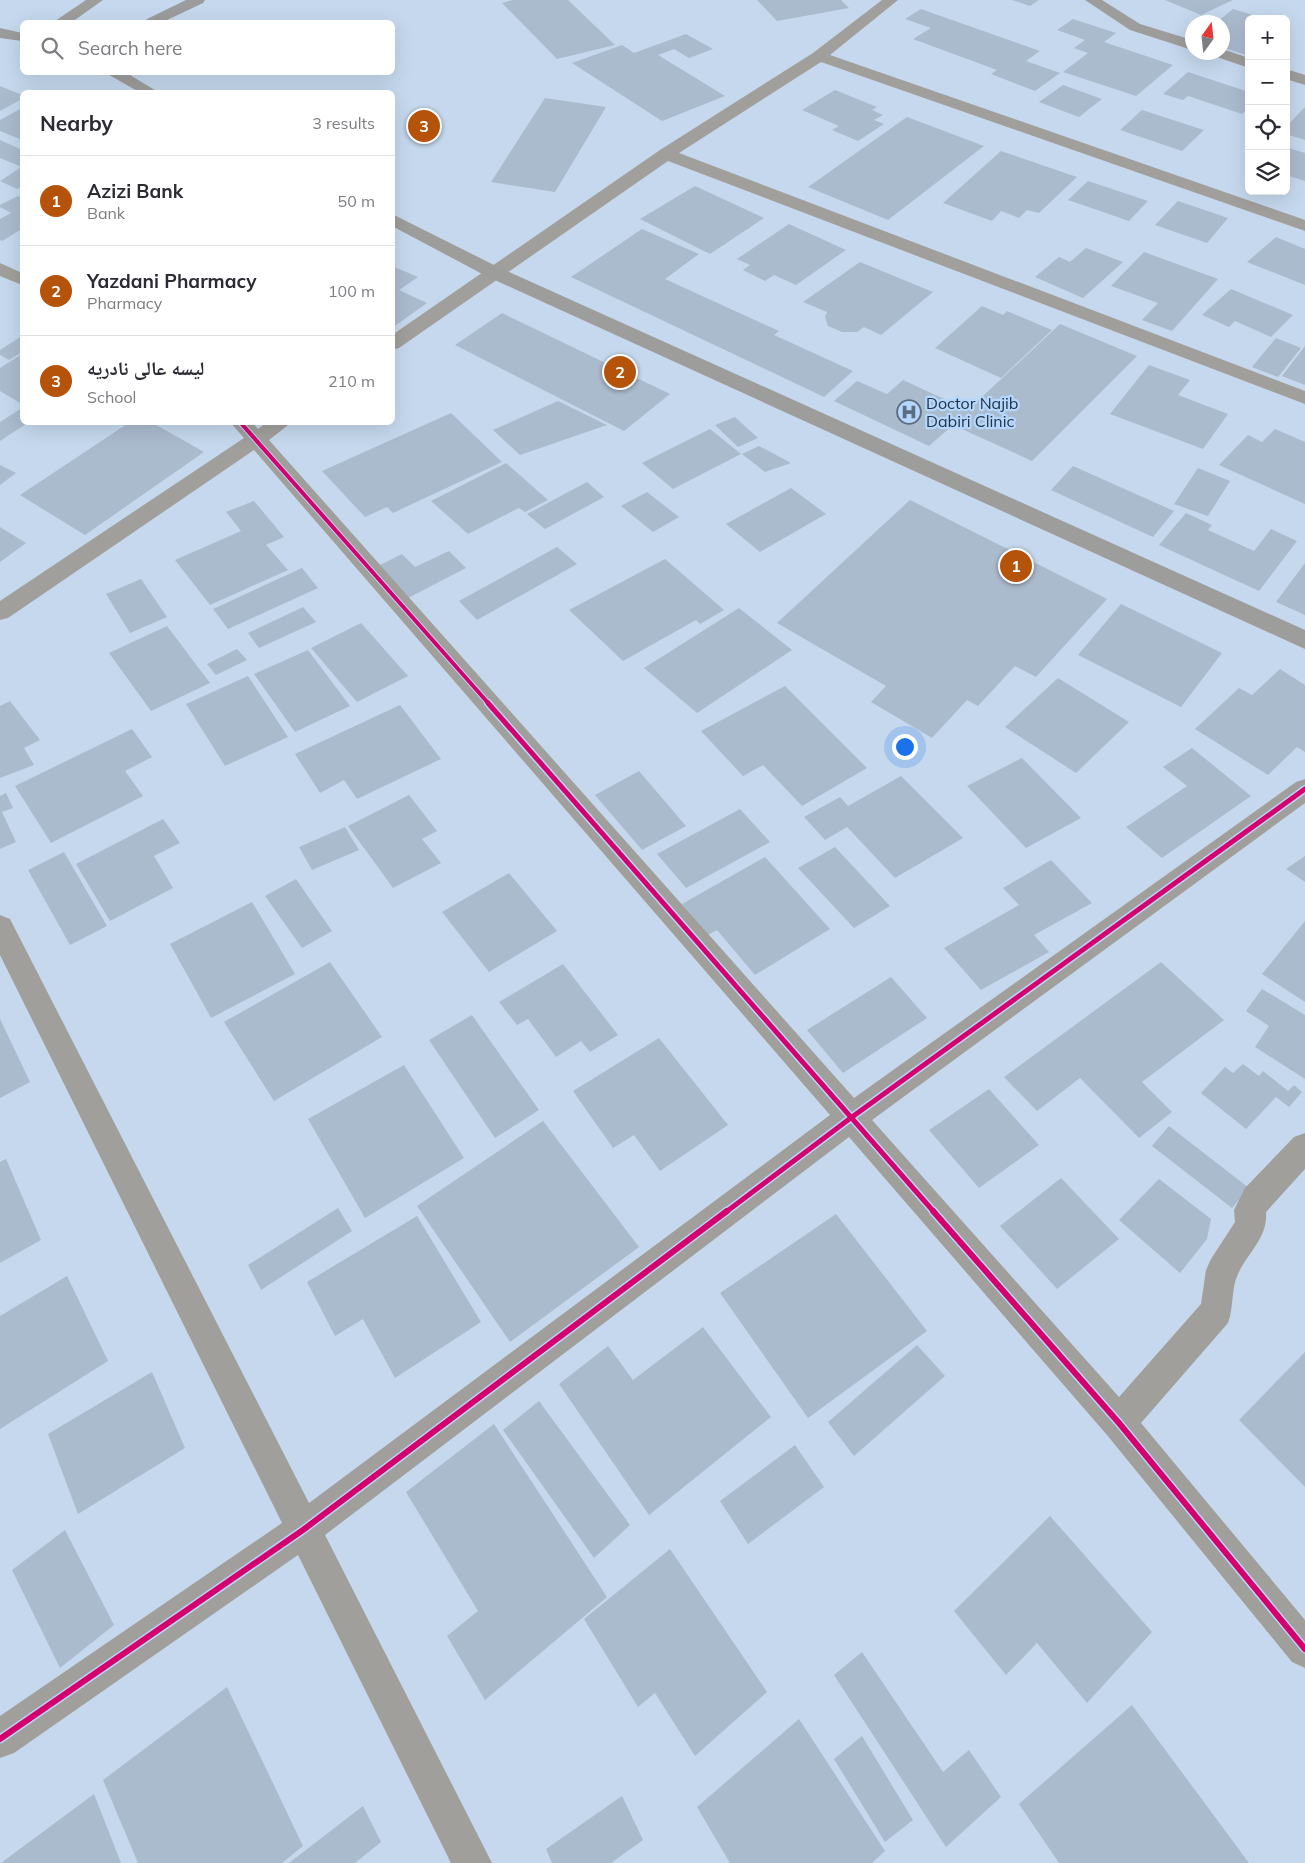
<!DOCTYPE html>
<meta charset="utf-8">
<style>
body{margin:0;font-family:Mulish,"Noto Naskh Arabic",sans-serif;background:#f2f2f3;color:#2b2b33}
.controls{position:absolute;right:15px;top:15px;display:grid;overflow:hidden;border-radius:8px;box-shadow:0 5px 20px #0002}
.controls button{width:45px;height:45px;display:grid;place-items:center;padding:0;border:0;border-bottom:1px solid #e1e1e2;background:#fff;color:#2b2b33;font:25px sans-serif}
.compass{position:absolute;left:1185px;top:15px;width:45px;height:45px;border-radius:50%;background:#fff;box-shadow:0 5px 20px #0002;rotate:15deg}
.you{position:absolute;left:904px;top:746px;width:18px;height:18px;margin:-12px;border:4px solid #fff;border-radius:50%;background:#1a73e8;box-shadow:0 0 0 8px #1a73e833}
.badge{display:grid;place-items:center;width:32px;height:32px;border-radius:50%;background:#b45309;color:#fff;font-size:16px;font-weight:700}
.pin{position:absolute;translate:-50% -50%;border:2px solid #fff;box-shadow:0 1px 5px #0006}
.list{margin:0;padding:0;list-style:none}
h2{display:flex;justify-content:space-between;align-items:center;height:65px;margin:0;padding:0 20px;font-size:21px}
h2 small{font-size:16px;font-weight:400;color:#7c7c81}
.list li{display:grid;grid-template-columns:32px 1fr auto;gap:15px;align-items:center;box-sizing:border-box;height:90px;padding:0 20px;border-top:1px solid #e1e1e2}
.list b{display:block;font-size:19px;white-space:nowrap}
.list p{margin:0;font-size:16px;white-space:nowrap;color:#7c7c81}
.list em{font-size:16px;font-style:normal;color:#7c7c81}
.icon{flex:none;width:28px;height:28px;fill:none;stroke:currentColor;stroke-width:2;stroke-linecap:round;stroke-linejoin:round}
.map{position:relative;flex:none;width:1305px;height:1863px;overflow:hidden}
.search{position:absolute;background:#fff;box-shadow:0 5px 20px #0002;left:20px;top:20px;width:375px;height:55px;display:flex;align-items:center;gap:12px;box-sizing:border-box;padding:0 18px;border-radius:8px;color:#7c7c81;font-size:19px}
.panel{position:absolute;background:#fff;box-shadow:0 5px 20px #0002;left:20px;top:90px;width:375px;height:335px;border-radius:8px}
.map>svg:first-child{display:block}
.building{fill:#abbbce}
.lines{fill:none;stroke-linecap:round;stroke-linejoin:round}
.street{fill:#a19f9b;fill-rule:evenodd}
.secondary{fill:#9d9d9b;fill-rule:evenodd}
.primary{fill:#9a9c9d;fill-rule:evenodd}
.cycleway-far2-casing{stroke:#b5d7fd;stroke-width:6}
.cycleway-far1-casing{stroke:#b5d7fd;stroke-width:8}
.cycleway-casing{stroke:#b5d7fd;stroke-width:9}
.cycleway-far2{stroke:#d6006c;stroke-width:4}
.cycleway-far1{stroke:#d6006c;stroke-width:5}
.cycleway{stroke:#d6006c;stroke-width:6}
.labels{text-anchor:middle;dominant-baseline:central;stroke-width:4.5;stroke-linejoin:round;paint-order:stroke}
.far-poi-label{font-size:16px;fill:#223346;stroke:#b5d7fd;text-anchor:start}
</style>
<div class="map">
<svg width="1305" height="1863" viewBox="0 0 1305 1863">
<rect width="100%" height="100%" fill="#c5d8ed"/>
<g class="building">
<polygon points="513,0 568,0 615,45 557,59 502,3"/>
<polygon points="757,0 841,0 849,8 777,21"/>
<polygon points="1012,0 1039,0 1030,6"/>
<polygon points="1165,0 1233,0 1201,15"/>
<polygon points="921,9 1040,51 1026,61 1060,73 1035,91 991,74 997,70 913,39 931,28 905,19"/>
<polygon points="1233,9 1263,18 1249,19 1249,56 1222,47 1222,22 1217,22"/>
<polygon points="1073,19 1116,33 1104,42 1173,65 1136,96 1063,72 1088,53 1074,48 1085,40 1057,30"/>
<polygon points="686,34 713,49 689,58 674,49 658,55 725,96 662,121 572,63 622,45 634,53"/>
<polygon points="1188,72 1249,92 1249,108 1242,114 1188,96 1183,100 1163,94"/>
<polygon points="1063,85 1102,99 1079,117 1039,102"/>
<polygon points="0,86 22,95 22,99 0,111"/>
<polygon points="835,90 877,107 872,110 883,115 874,120 884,124 858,141 832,130 839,126 802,110"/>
<polygon points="545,98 606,107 555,192 491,182"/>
<polygon points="1305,107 1305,140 1286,134 1286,127"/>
<polygon points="22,108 22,140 0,131 0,120"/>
<polygon points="1142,110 1204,130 1182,151 1120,130"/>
<polygon points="907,117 984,146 888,220 808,187"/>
<polygon points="0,140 22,150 22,167 0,158"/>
<polygon points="1286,147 1305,153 1305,181 1286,175"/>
<polygon points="1001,151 1077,177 1039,213 1027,210 1019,218 1001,211 992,221 943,203"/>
<polygon points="20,168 22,170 22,186 17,189 0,181"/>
<polygon points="1088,181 1148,201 1129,221 1068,200"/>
<polygon points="695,186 764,218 710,254 640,219"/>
<polygon points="18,196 22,198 22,229 2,241 0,240 0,219 11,213 0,207 0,205"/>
<polygon points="1178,201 1228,218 1207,243 1155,225"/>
<polygon points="789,224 846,250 796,285 774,275 765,281 743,270 750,265 737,259"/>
<polygon points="642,229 699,254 665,279 779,331 774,335 853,371 824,397 571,277"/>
<polygon points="1276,237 1305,249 1305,285 1247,262"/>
<polygon points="1086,248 1123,262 1083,298 1035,277 1059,257 1070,262"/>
<polygon points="1144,252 1218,279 1172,331 1142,320 1158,303 1111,286"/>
<polygon points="860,262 933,292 881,335 864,327 857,332 842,332 828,326 825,317 827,312 803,302"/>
<polygon points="392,266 418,277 399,290 427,303 392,328"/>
<polygon points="1231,289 1293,315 1271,337 1235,321 1229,327 1202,315"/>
<polygon points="982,306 1003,315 1007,311 1052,330 1001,378 935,348"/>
<polygon points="502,313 670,394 624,431 455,345"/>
<polygon points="1060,324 1137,356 1032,461 953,425 929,446 834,401 857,381 887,394 903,380 968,410"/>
<polygon points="22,336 22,352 9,360 0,355 0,350"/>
<polygon points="1276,338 1301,348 1278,377 1252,367"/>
<polygon points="1305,346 1305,385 1282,376"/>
<polygon points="22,354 22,404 0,391 0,368"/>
<polygon points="1149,365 1190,380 1178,395 1228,414 1203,449 1110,414"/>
<polygon points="558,401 607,425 520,455 493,430"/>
<polygon points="22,408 22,422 29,422 0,441 0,422"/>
<polygon points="451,413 502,462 393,513 387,507 365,517 322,471"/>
<polygon points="735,417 758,438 738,447 715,425"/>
<polygon points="130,422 151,422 204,452 85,535 20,495"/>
<polygon points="710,429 741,454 673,489 642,463"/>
<polygon points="1275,429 1305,442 1305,504 1219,465 1248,435 1262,442"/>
<polygon points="759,446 791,463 765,472 742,454"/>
<polygon points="506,463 548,500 525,512 519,508 468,534 431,501"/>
<polygon points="0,465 16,473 0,485"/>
<polygon points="1073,466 1174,511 1153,537 1051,490"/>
<polygon points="1198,468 1230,481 1208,516 1174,504"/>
<polygon points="587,482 604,497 545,529 527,514"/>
<polygon points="791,488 826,514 760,552 726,524"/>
<polygon points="647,492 679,517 653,532 621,506"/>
<polygon points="910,500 1107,599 1036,677 1015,666 978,706 967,700 932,738 871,702 886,686 777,623"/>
<polygon points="254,501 284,537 266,545 288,570 210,605 175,560 241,531 226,512"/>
<polygon points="1186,513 1212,525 1208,530 1254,551 1271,529 1297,541 1259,591 1159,545"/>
<polygon points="0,527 26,543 0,562"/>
<polygon points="557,547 577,564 477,620 459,601"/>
<polygon points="449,551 466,568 408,598 378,566 402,554 415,567"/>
<polygon points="665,559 724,610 700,624 696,620 623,661 569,610"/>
<polygon points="1305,563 1305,615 1276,602"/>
<polygon points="302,568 318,588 228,629 213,609"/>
<polygon points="141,579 167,617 130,633 106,594"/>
<polygon points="1121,604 1222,653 1181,707 1078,655"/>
<polygon points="303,607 316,622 259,648 248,633"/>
<polygon points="739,608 792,650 697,713 644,668"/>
<polygon points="361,623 408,676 357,702 311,648"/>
<polygon points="167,626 210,683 151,711 109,653"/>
<polygon points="237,649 247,660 216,675 207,664"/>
<polygon points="308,650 350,706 295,732 254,674"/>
<polygon points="1280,669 1305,685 1305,752 1297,747 1268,775 1195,729 1239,688 1252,695"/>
<polygon points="248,676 288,737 225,766 186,704"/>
<polygon points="1058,678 1129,722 1076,773 1005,727"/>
<polygon points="785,686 867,768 802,806 763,765 743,776 701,731"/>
<polygon points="10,701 40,740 24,748 34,765 0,778 0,706"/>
<polygon points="400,705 441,759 357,799 344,780 320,793 295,754"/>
<polygon points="132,729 152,757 125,771 143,796 51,843 15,786"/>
<polygon points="1192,748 1251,796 1162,858 1126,827 1187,786 1163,767"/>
<polygon points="1022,758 1081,818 1026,848 967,786"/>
<polygon points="639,771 686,826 642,850 595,795"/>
<polygon points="901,776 963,838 895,878 847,827 825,840 804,817 840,797 848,806"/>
<polygon points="6,793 13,808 2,812 16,842 0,849 0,796"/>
<polygon points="409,795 437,831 422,839 441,863 393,888 348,826"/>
<polygon points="740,809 770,842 686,888 657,854"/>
<polygon points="163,819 180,843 154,856 173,888 110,921 76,864"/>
<polygon points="345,827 359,850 312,870 299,847"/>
<polygon points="835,847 890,906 854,928 798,868"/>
<polygon points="64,852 107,926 70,945 28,870"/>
<polygon points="1305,856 1305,882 1286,869"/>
<polygon points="765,857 830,929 755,975 717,930 708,935 682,904"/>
<polygon points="1051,860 1092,903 1034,935 1049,952 981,990 944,948 1019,905 1003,888"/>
<polygon points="509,873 557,931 489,972 442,912"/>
<polygon points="296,879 332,931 302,948 265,896"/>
<polygon points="252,902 295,974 211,1018 170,944"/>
<polygon points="1305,921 1305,1002 1262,974"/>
<polygon points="330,962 382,1037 274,1101 224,1022"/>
<polygon points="1161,962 1224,1020 1142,1082 1172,1112 1139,1138 1080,1078 1037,1111 1004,1077"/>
<polygon points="563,964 618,1035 590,1052 581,1041 556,1057 528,1019 517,1025 499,1002"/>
<polygon points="891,977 927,1018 843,1073 807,1030"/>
<polygon points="1262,989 1305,1015 1305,1079 1255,1047 1269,1026 1246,1011"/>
<polygon points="472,1015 539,1110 495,1138 429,1040"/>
<polygon points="0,1019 30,1082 0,1098"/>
<polygon points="659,1038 728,1125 660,1171 634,1135 613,1148 573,1091"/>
<polygon points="1243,1064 1259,1076 1263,1071 1288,1091 1294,1085 1302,1092 1289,1107 1276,1097 1246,1129 1201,1093 1225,1067 1233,1073"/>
<polygon points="404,1065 464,1158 365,1218 308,1119"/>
<polygon points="989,1089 1039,1145 979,1188 929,1130"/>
<polygon points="543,1121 639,1247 510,1342 417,1206"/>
<polygon points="1169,1126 1249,1188 1232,1208 1152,1146"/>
<polygon points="6,1159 41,1240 0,1263 0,1162"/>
<polygon points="1061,1178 1119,1239 1057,1289 1000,1226"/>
<polygon points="1159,1179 1211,1219 1207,1239 1180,1273 1119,1220"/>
<polygon points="338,1208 352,1231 261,1290 248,1265"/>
<polygon points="836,1214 927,1331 808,1418 720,1293"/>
<polygon points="417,1216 481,1322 395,1378 363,1319 335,1336 307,1282"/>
<polygon points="67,1276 108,1361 0,1429 0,1316"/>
<polygon points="703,1327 771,1417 649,1515 559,1384 608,1346 633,1380"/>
<polygon points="917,1345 945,1376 854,1456 828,1422"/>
<polygon points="1305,1352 1305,1487 1239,1420"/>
<polygon points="152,1372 185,1448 78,1514 48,1434"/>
<polygon points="539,1401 630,1525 594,1558 503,1430"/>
<polygon points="494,1424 607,1597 485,1700 447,1636 478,1611 406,1492"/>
<polygon points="795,1445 824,1487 748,1544 720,1501"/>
<polygon points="1050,1516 1152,1632 1087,1703 1037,1643 1006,1675 954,1611"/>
<polygon points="65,1530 114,1625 60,1668 12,1570"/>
<polygon points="670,1549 767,1692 695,1756 655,1693 638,1707 584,1619"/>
<polygon points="862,1652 943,1772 969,1750 1001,1797 946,1847 834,1675"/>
<polygon points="227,1687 303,1846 282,1863 138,1863 103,1780"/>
<polygon points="1132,1705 1249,1863 1059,1863 1019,1804"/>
<polygon points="799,1719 885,1851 872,1863 730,1863 697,1807"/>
<polygon points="862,1736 913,1820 885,1842 834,1759"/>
<polygon points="94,1794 121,1863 1,1863"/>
<polygon points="622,1796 643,1840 611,1863 552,1863 546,1849"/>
<polygon points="363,1806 381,1842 355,1863 289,1863"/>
</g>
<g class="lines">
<g class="street">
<polygon points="882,0 898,0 830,55 1305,220 1305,231 821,62 679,153 1305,391 1305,404 668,161 399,348 392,350 392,335 660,150 813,53"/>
<polygon points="0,263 22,273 22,285 0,276"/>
<path d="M230 422H252L258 429 267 422H292L269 440 854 1098 1296 782 1305 779V803L872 1120 1119 1397 1201 1304 1206 1270 1211 1259 1235 1222 1234 1210 1245 1188 1294 1137 1305 1133V1169L1266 1212C1268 1238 1248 1252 1238 1274 1231 1288 1234 1307 1228 1323L1141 1423 1305 1620V1668L1292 1662 1107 1435 849 1137 325 1535 492 1863H451L298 1555 14 1753 0 1758V1716L282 1523 0 955V915L10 919 309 1503 830 1115 254 450 8 618 0 620V601L244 438Z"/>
</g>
<g class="secondary">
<polygon points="86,0 103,0 72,22 56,22 58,19"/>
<polygon points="1085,0 1102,0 1140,24 1192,40 1192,50 1130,30"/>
<polygon points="1222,49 1249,58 1249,68 1211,55 1209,52 1222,52"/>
<polygon points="1286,69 1305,75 1305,85 1286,79"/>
<polygon points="104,72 125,72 158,92 139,92"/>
<polygon points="392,214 500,268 1305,630 1305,649 486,276 392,226"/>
</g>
<g class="primary">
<polygon points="186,0 205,0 203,3 163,22 144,22 147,19"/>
<polygon points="0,28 22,33 22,41 0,38"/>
</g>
<g class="cycleway-far2-casing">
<polyline id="cycleway-far2" points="240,422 489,704"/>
</g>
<g class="cycleway-far1-casing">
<g id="cycleway-far1">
<polyline points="488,703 934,1212"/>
<polyline points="726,1212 852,1117 1305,789"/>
</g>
</g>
<g class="cycleway-casing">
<g id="cycleway">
<polyline points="933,1211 1119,1423 1305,1649"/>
<polyline points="0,1739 303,1530 727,1211"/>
</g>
</g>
<use href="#cycleway-far2" class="cycleway-far2"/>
<use href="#cycleway-far1" class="cycleway-far1"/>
<use href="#cycleway" class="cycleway"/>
</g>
<defs>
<g id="hospital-ring" transform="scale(1.25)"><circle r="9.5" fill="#b5d7fd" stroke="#5b6d80" stroke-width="1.5"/><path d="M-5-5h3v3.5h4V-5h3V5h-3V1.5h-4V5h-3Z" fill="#5b6d80"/></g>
</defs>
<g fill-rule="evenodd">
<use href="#hospital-ring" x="909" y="412"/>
</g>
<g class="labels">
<g class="far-poi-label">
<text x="926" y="403">Doctor Najib<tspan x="926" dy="18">Dabiri Clinic</tspan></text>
</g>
</g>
</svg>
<div class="controls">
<button>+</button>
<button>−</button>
<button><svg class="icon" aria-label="locate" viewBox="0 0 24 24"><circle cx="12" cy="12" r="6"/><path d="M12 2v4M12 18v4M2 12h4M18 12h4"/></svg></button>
<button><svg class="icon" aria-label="layers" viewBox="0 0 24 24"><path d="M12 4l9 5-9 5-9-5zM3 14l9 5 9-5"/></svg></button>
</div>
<svg class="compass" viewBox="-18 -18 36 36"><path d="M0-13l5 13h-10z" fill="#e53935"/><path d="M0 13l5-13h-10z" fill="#7c7c81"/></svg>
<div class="you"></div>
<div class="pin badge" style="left:1016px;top:566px">1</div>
<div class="pin badge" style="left:620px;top:372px">2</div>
<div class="pin badge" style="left:424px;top:126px">3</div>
<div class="search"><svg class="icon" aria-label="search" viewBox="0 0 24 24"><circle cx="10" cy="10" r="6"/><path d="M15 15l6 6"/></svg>Search here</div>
<section class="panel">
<h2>Nearby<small>3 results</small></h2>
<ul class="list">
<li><span class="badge">1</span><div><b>Azizi Bank</b><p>Bank</p></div><em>50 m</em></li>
<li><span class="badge">2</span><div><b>Yazdani Pharmacy</b><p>Pharmacy</p></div><em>100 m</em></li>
<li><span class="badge">3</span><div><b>لیسه عالی نادریه</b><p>School</p></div><em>210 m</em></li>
</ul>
</section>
</div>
